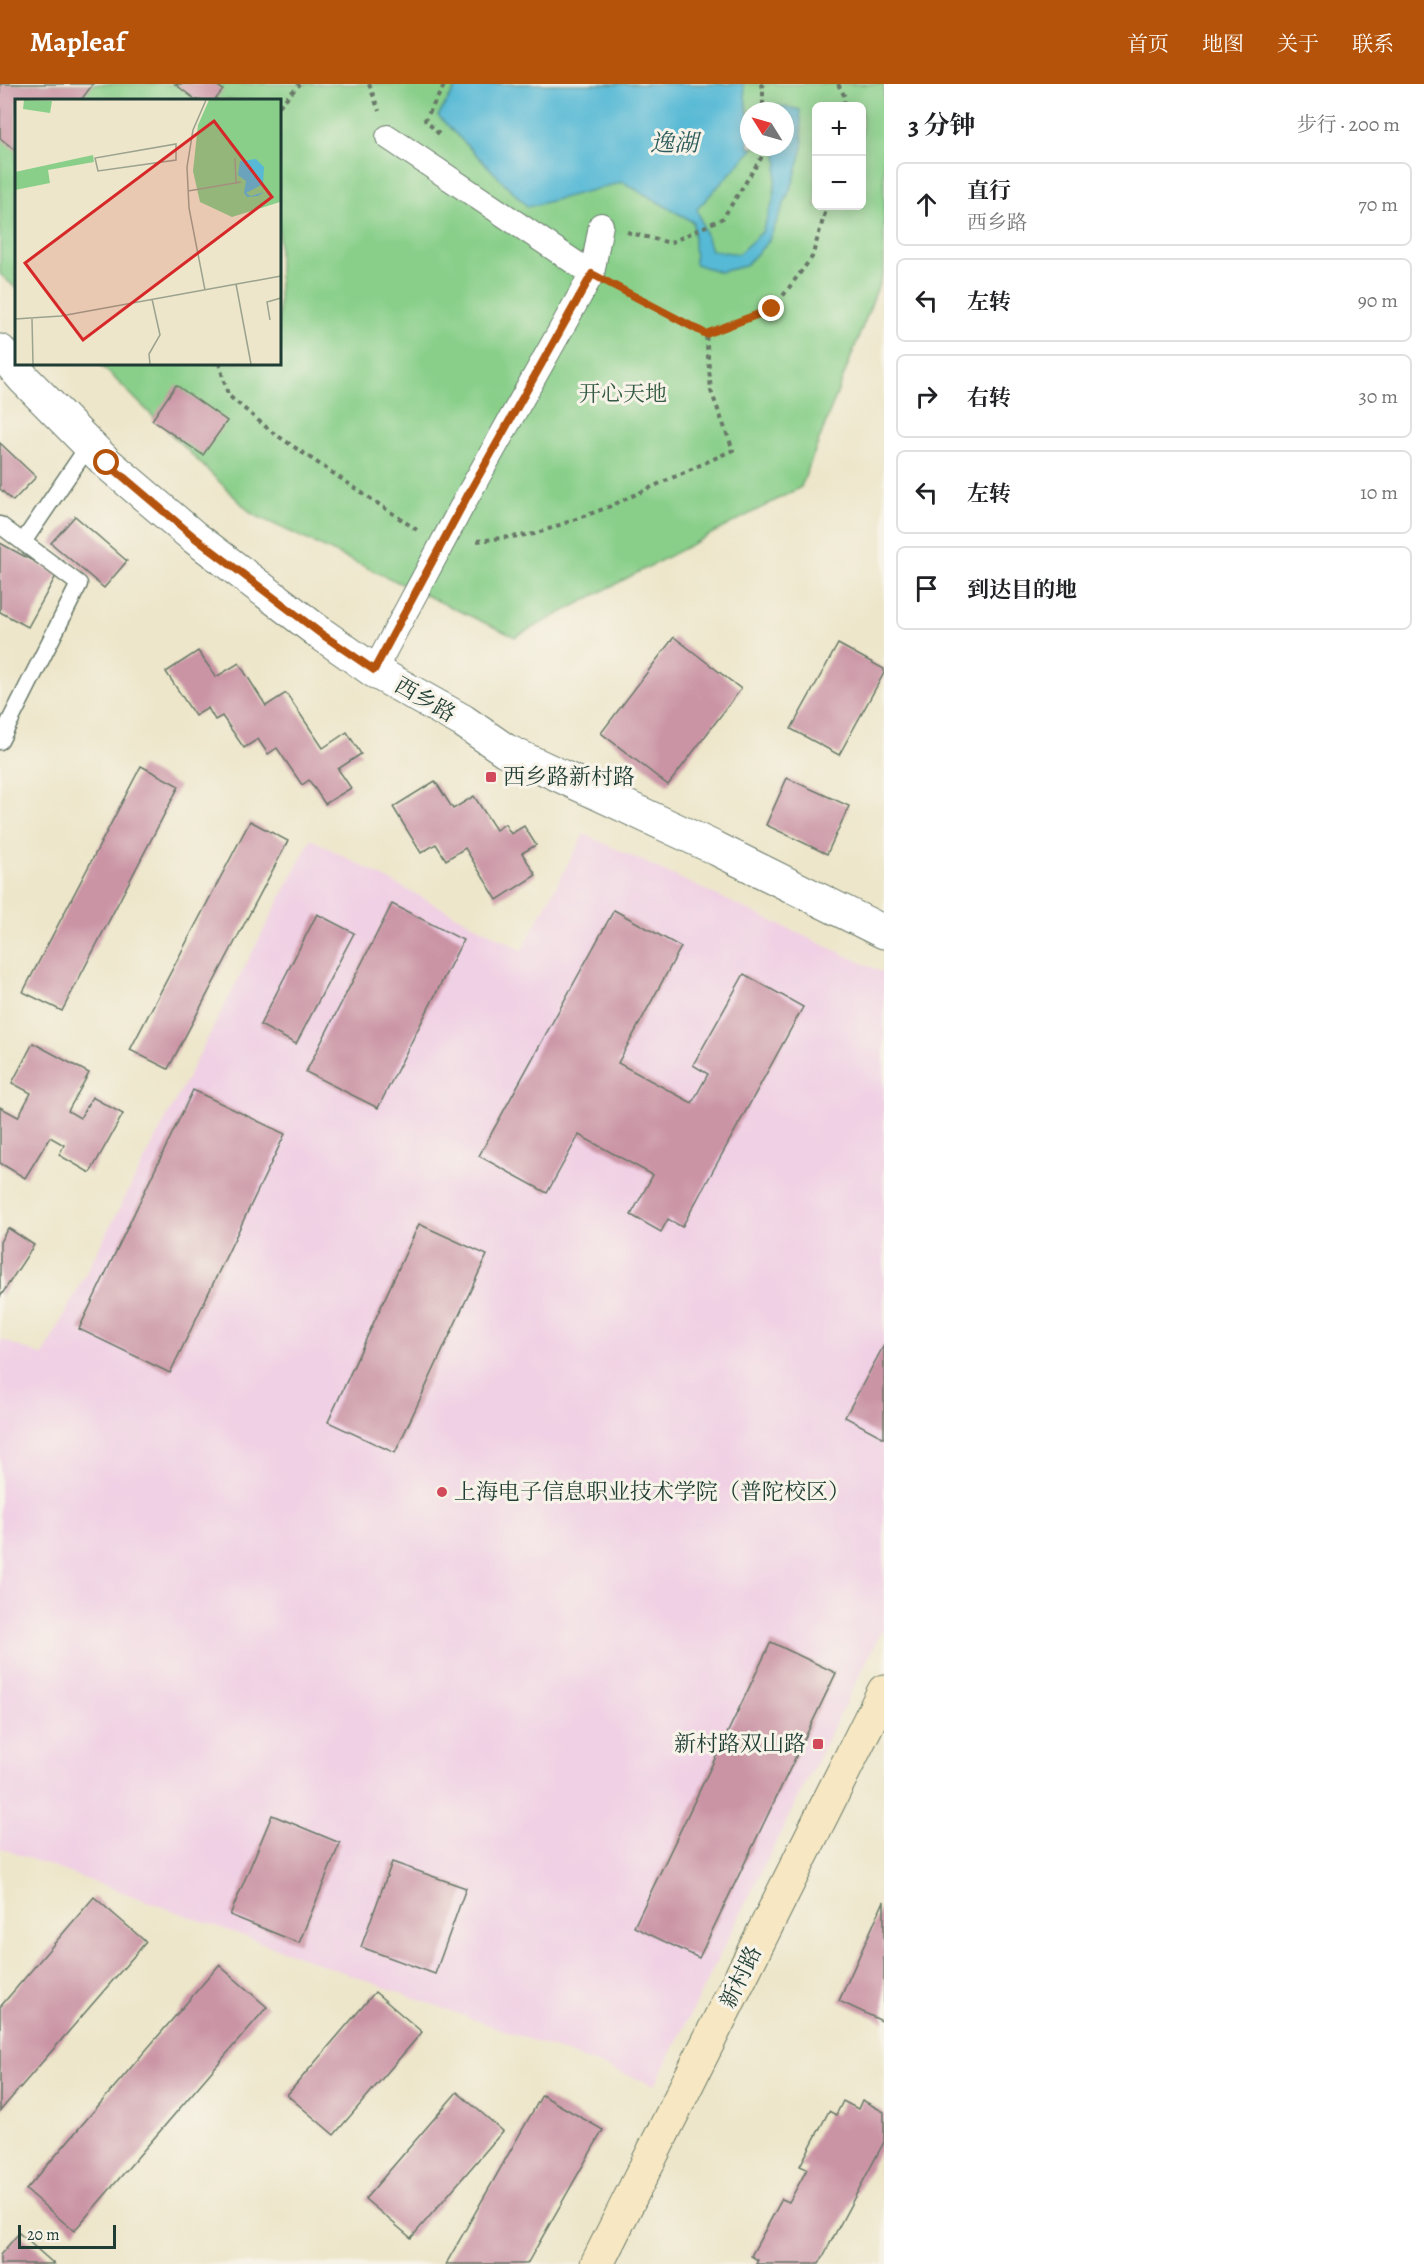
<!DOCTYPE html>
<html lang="zh">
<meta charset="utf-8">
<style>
body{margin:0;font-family:Alegreya,"Noto Serif SC",serif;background:#f2f2f2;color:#202124}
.controls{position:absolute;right:18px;top:18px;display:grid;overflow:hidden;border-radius:9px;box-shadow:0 3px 15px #0003}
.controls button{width:54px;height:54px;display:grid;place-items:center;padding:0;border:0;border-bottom:2px solid #e0e0e0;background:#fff;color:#202124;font:30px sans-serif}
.compass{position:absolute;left:740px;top:18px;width:54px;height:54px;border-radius:50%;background:#fff;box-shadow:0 3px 15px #0003;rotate:307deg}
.scale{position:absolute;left:18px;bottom:15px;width:98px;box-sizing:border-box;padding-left:6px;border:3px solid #1f3d34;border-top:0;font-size:16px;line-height:21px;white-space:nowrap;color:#1f3d34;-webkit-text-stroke:4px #f7f3e8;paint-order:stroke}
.stop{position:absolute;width:18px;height:18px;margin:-14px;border:4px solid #b45309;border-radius:50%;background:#fff}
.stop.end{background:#b45309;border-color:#fff;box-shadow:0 2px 6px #0008}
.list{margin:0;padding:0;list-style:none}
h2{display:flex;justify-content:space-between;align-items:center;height:78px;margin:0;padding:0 24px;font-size:26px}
h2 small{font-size:20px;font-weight:400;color:#757577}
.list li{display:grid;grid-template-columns:39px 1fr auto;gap:18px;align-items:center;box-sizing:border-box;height:84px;margin:0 12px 12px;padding:0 12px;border:2px solid #e0e0e0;border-radius:9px}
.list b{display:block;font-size:22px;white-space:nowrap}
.list p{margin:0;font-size:20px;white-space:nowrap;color:#757577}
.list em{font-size:20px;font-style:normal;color:#757577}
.icon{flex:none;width:33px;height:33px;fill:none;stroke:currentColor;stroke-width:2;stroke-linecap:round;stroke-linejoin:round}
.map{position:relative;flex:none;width:884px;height:2180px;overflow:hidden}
header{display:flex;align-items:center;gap:36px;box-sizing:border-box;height:84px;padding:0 30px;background:#b45309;color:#fff}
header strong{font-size:28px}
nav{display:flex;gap:33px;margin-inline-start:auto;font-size:21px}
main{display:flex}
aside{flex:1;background:#fff}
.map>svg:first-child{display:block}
.built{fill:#f0d0e4}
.green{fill:#89cf8a;stroke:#54865f;stroke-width:1.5;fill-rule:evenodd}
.water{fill:#57b9d5;stroke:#3b7b84;stroke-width:1.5}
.building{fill:#ca94a5}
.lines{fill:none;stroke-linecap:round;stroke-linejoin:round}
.service-casing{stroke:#677868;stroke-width:19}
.pedestrian-casing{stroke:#677868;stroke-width:26}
.tertiary-casing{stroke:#677868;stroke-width:35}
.secondary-casing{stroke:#677868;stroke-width:35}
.path{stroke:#677868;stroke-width:4;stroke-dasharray:4.5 4.5;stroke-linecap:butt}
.service{stroke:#fff;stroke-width:16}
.pedestrian{stroke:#fff;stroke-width:24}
.tertiary{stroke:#fff;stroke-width:33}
.secondary{stroke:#f7e8c3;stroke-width:33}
.route{stroke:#b45309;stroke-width:8}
.poi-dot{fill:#d1495b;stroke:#f7f3e8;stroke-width:2}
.labels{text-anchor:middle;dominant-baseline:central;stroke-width:6;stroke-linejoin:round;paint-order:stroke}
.park-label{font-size:22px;fill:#345a45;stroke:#f7f3e8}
.street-label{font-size:22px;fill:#1f3d34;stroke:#f7f3e8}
.poi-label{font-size:22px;fill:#1f3d34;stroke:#f7f3e8;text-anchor:start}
.water-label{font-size:24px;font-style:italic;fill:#2d5c5c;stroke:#f7f3e8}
.inset-road{fill:none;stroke:#9ba28e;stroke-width:1.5}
.view{fill:#d62828;fill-opacity:0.15;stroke:#d62828;stroke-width:3}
.inset-edge{fill:none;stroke:#1f3d34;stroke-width:3}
</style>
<header>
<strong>Mapleaf</strong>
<nav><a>首页</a><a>地图</a><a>关于</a><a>联系</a></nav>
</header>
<main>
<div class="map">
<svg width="884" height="2180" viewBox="0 0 884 2180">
<rect width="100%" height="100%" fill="#f7f3e8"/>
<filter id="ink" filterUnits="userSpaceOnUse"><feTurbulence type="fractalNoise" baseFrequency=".0167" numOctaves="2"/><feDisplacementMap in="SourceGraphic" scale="12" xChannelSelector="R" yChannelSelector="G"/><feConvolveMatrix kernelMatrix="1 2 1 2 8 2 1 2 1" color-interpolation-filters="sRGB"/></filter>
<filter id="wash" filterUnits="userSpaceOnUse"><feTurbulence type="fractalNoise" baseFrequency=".008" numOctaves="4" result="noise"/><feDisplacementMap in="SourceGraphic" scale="24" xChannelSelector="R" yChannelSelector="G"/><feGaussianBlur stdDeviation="1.35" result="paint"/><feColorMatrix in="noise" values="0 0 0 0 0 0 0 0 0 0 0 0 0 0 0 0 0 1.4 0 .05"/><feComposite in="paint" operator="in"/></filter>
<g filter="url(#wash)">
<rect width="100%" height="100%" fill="#ede6ca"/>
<polygon class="built" points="584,750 884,889 884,1542 655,2001 0,1764 0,1255 43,1272 311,755 522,866"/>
<path class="green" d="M0 0H884V187L801 403 515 553 252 430 99 279H279V16H16V204L0 190ZM816 22H862V122H816ZM749 27H785V63H749Z"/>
<polygon class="water" points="458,0 743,0 749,38 749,63 753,63 753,65 697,125 711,166 738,170 762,148 773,117 778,77 775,63 785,63 785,27 773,27 774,21 800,26 803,63 794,96 768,158 745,182 720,188 695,180 693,138 623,98 528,123 438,32"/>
<g id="blocks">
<g class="building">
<polygon points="0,0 93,0 81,16 16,16 16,67 0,54"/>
<polygon points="175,0 215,0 223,6 215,16 196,16"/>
<polygon points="176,301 227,337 203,371 152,336"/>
<polygon points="0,359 36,393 13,417 0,405"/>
<polygon points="75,432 127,477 104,504 51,459"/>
<polygon points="0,459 57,490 28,543 0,528"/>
<polygon points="674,553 741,605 668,701 601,649"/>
<polygon points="838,560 884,585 884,589 839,671 791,645"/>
<polygon points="198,567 216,593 239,579 266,622 286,609 323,664 347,648 361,670 338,685 351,704 325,720 309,696 302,701 277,664 268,670 258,655 244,664 222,632 215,636 208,624 195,632 166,588"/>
<polygon points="141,682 179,702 62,927 23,908"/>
<polygon points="787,694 849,722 827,770 766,741"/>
<polygon points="435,697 453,725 474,712 496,746 505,740 511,750 524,742 536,761 522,769 536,791 497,816 465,764 446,776 436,760 421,769 393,723"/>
<polygon points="250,737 288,757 168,985 130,966"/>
<polygon points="392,820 463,856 378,1024 306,988"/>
<polygon points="614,826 681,863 618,979 692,1019 708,990 693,981 744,890 803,923 682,1143 668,1135 661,1148 631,1131 653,1091 579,1051 547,1109 479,1072"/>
<polygon points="317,830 354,849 296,960 260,941"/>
<polygon points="33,959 89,989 68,1027 80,1034 92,1013 123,1030 90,1089 59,1071 64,1061 50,1053 25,1094 0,1079 0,1023 18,1033 31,1009 12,999"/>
<polygon points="193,1006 285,1050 170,1289 79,1245"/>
<polygon points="419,1140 487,1171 395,1369 328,1338"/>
<polygon points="8,1144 34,1161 0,1213 0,1158"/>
<polygon points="884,1261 884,1354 845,1333"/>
<polygon points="771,1558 836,1589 699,1874 634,1843"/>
<polygon points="272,1731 340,1759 299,1859 230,1831"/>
<polygon points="392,1778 466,1804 435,1890 361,1863"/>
<polygon points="94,1813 146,1858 0,2027 0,1923"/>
<polygon points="884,1817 884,1938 839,1917"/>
<polygon points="219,1881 267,1923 74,2147 26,2106"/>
<polygon points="375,1908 422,1948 334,2051 287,2011"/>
<polygon points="457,2008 503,2047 411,2154 365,2115"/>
<polygon points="542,2011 603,2046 527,2180 446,2180"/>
<polygon points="862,2016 884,2028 884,2058 819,2180 756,2180 758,2176 751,2172 782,2115 789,2118 807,2085 800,2082 829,2027 836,2031 843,2017 858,2025"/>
<polygon points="19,2149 54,2180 0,2180 0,2171"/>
</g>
</g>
</g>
<g filter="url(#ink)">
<use href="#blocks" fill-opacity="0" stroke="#677868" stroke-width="1.5"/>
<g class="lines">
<g class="service-casing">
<g id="service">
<polyline points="0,441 79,500 0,657"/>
<polyline points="23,458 89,361"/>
</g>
</g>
<g class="pedestrian-casing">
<g id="pedestrian">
<polyline points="388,53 592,190"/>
<polyline points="374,587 469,409 592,190 601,141"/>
</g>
</g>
<g class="tertiary-casing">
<polyline id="tertiary" points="0,267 24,295 107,379 194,453 320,549 374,587 463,637 505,666 717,765 884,848"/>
</g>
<g class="secondary-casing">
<polyline id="secondary" points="597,2180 884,1607"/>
</g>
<g class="path">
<polyline points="369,0 379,27"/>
<polyline points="760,0 763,3 763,27"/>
<polyline points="838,0 845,13 844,22"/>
<polyline points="279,22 300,0"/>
<polyline points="439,50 425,36 445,0"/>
<polyline points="627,148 670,159 723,134 763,71 763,63"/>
<polyline points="617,203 706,250 773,225 812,173 827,122"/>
<polyline points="219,279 228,311 272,348 417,446"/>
<polyline points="477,457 535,450 606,424 733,366 711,307 706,250"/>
</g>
<use href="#service" class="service"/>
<use href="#pedestrian" class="pedestrian"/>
<use href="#tertiary" class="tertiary"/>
<use href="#secondary" class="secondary"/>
</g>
</g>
<g class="lines" filter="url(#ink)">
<polyline class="route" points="107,379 194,453 320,549 374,586 469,409 592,190 706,250 772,225"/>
</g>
<g class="poi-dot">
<rect x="485" y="687" width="12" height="12" rx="3"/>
<circle cx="442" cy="1408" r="6"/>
<rect x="812" y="1654" width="12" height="12" rx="3"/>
</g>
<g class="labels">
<g class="park-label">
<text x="623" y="310">开心天地</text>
</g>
<g class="street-label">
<text transform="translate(425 616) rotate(30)">西乡路</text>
<text transform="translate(741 1893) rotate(-64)">新村路</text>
</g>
<g class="poi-label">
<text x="503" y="693">西乡路新村路</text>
<text x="454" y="1408">上海电子信息职业技术学院（普陀校区）</text>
<text x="806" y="1660" text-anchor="end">新村路双山路</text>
</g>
<g class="water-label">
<text x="674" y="59">逸湖</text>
</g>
</g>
<g transform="translate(15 15)">
<rect width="266" height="266" fill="#ede6ca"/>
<path d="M9 1 37 2 35 14 8 10ZM194 1H265V103L217 118 185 103 178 72 183 26ZM78 56 79 63 33 71 35 84 0 91V73Z" fill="#89cf8a"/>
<path d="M241 60 249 68 248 85 231 94 236 97 249 93 243 97 232 98 229 94 231 82 223 76 225 62Z" fill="#57b9d5"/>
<path class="inset-road" d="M161 45V61L83 72 80 59ZM220 59 221 85M173 92 226 83M221 185 236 265M190 191 174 109 172 68 178 31 191 1M0 220 46 217 266 177M17 220 18 265M255 221 252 203 266 199M135 265 134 255 145 236 137 200"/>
<path class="view" d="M199 22 257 98 68 241 10 164Z"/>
<rect width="266" height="266" class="inset-edge"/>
</g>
</svg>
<div class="controls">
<button>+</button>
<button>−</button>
</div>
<svg class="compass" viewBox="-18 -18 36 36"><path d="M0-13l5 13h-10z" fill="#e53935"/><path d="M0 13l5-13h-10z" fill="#757577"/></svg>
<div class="scale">20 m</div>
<div class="stop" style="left:107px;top:379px"></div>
<div class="stop end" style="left:772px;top:225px"></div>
</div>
<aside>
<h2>3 分钟<small>步行 · 200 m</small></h2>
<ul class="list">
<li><svg class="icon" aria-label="ahead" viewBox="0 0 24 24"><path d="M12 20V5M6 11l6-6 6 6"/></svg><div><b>直行</b><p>西乡路</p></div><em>70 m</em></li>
<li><svg class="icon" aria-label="left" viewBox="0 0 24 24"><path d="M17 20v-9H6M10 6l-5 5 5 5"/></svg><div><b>左转</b></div><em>90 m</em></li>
<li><svg class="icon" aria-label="right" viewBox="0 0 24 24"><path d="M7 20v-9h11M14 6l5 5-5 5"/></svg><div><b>右转</b></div><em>30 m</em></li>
<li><svg class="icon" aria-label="left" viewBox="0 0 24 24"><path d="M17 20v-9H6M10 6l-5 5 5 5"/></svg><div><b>左转</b></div><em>10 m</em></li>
<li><svg class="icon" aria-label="arrive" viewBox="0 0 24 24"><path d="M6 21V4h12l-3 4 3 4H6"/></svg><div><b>到达目的地</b></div></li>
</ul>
</aside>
</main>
